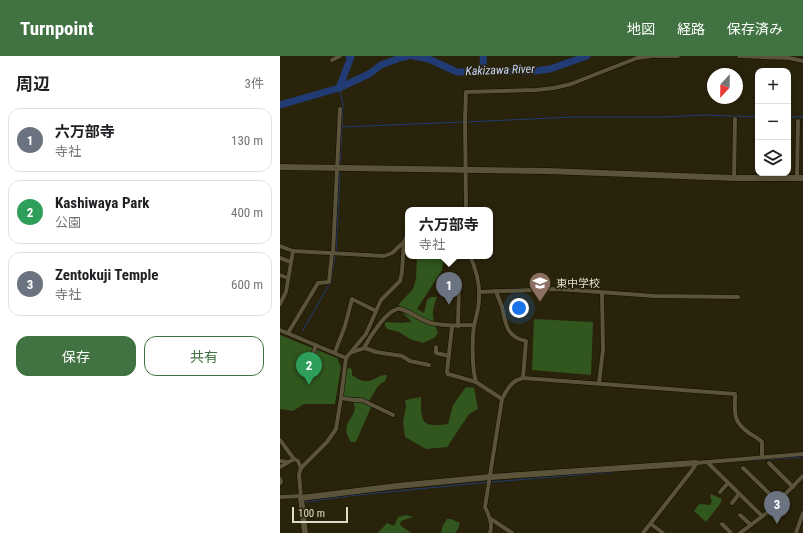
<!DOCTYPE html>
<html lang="ja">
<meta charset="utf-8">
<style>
body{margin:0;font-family:"Roboto Condensed","Noto Sans JP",sans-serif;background:#f2f2f2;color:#202124}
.controls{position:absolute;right:12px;top:12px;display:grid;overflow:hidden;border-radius:8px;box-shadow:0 2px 6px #0003}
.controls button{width:36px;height:36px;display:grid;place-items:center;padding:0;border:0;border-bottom:1px solid #e0e0e0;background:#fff;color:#202124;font:20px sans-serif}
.compass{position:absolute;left:427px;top:12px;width:36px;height:36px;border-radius:50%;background:#fff;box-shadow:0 2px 6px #0003;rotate:202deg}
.scale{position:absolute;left:12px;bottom:10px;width:56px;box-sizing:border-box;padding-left:4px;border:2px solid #dfdacc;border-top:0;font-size:11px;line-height:14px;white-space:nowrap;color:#dfdacc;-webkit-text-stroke:3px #2a230b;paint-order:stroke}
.you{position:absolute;left:239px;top:252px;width:14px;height:14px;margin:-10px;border:3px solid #fff;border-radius:50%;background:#1a73e8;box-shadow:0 0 0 6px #1a73e833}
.badge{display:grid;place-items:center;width:26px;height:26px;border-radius:50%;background:#417241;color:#fff;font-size:13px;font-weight:700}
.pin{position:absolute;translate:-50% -33px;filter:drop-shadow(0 1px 2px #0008)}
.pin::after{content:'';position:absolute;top:21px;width:14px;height:12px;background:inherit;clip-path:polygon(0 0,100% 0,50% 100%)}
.popup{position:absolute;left:125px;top:151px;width:88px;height:52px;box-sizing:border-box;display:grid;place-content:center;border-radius:8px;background:#fff;filter:drop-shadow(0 1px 3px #0005);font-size:13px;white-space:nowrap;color:#757577}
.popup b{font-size:15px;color:#202124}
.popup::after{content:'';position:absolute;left:50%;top:100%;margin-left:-8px;border:8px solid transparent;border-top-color:#fff}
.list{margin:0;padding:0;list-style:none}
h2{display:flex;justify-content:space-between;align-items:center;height:52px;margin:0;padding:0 16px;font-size:17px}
h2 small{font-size:13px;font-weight:400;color:#757577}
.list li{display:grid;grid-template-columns:26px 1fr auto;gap:12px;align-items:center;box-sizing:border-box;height:64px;margin:0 8px 8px;padding:0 8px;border:1px solid #e0e0e0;border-radius:12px}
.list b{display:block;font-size:15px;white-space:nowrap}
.list p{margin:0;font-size:13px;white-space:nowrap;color:#757577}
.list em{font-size:13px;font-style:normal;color:#757577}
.actions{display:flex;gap:8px;padding:12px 16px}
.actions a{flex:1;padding:9px 0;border:1px solid #417241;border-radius:12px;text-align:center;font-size:14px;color:#417241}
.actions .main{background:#417241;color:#fff}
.icon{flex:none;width:22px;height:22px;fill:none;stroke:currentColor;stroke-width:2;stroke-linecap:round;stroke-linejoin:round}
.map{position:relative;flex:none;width:523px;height:477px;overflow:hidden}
header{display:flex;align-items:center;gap:24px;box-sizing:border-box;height:56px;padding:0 20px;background:#417241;color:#fff}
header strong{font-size:19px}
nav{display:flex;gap:22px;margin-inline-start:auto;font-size:14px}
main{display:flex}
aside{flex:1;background:#fff}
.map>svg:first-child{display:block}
.green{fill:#31561e}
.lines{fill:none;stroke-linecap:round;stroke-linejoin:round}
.stream{stroke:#213b75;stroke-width:1}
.river{stroke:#213b75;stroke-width:7}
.street-casing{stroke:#130c00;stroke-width:5}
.secondary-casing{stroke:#130c00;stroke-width:7}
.street{stroke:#5b533a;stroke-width:4}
.secondary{stroke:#5b533a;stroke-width:6}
.labels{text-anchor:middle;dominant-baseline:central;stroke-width:3.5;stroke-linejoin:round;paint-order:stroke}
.poi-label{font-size:11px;fill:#dfdacc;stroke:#2a230b;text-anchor:start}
.water-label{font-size:12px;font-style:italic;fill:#c4d6fa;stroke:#2a230b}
</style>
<header>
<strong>Turnpoint</strong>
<nav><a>地図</a><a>経路</a><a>保存済み</a></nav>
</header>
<main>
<aside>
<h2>周辺<small>3件</small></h2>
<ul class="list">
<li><span class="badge" style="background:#6b7280">1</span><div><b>六万部寺</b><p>寺社</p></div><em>130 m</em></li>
<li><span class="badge" style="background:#2e9e5b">2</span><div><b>Kashiwaya Park</b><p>公園</p></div><em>400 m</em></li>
<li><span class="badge" style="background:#6b7280">3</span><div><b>Zentokuji Temple</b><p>寺社</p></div><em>600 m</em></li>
</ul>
<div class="actions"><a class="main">保存</a><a>共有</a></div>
</aside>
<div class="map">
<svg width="523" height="477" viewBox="0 0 523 477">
<rect width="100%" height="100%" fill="#2a230b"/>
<g class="green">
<path d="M137 200H167L163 205 162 214 137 253 144 257 147 244 151 241H157C151 257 152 261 158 277L154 282 143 287 130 283 119 276 107 273 105 269V266L121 267 132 266 119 253V248L133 233 136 223Z"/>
<polygon points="254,263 313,266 311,319 252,314"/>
<polygon points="0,279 57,302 61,311 55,348 24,348 13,355 0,353"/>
<path d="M69 311 72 314V319C76 322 82 326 88 325 95 324 100 318 107 319L105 325 98 330 88 347 91 351 76 386H71C56 363 83 362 72 344L63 343C63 331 62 321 69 311Z"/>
<path d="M186 331 194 332 198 353 189 358 167 391 146 393 125 381 123 367 126 350 125 344 141 341C141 366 141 372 168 368L173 349Z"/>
<polygon points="431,438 442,443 440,448 426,466 414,455 419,448 430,449 432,445 430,441"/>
<polygon points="126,459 133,461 121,465 120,469 131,477 98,477 107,467 114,470 118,461"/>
<polygon points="167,463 171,463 180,467 178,473 175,477 161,477 163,469"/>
</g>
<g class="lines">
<g class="stream">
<polyline points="59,32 63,47 60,109"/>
<polyline points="508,61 523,61"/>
<polyline points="186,66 294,61 383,61 425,59 478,61"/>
<polyline points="62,71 183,66"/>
<polyline points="56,195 60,114"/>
<polyline points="51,225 55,198"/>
<polyline points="23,274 50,227"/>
<polyline points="460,405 523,401"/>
<polyline points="211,426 333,416"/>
<polyline points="26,446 68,440 208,426"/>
</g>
<g class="river">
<polyline points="133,0 149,3 177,16 204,16 254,15 270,13 307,0"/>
<polyline points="203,0 204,16"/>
<polyline points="59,32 71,1 69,0"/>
<polyline points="0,49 59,32 89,18 101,9 120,2 128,0"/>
</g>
<g class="street-casing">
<g id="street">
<polyline points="375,0 398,0"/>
<polyline points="459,0 509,2 523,5"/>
<polyline points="52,4 60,0"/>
<polyline points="454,122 455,63"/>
<polyline points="517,122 518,65"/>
<polyline points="184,154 186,151 185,63 186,36 256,34 274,32 291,28 357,2 372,0"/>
<polyline points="0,190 13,195 104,200 112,197 124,186"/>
<polyline points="53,197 60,53"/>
<path d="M190 200C196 213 200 228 199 243 199 252 196 261 194 270 192 284 192 313 196 326"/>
<polyline points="0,202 11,206"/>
<polyline points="0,219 8,222"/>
<polyline points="175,224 178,225 179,229 178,270"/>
<path d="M216 235C218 241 220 246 222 251 226 268 226 281 246 285L243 322"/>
<polyline points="199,236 278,233 374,240 458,241"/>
<polyline points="0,248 6,236 13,195"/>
<polyline points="172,271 167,316 168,318 196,326 222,343"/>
<polyline points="0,274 66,302"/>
<polyline points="8,277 38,227 49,226 52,197"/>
<polyline points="156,291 156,297 169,300"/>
<path d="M84 292C89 282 109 250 121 253 131 256 140 264 151 267 168 271 178 269 194 269"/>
<polyline points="55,296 65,270 72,243 96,255"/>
<polyline points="72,296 85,292 96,296 122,300 130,305 149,309"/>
<polyline points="32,301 36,289"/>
<polyline points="319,327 323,294 322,237"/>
<polyline points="61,342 73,344 82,344 113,359"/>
<polyline points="0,384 14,403"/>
<polyline points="0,405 8,406"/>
<polyline points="427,406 482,460"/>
<polyline points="489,407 513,431"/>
<polyline points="0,411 14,403 18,405 21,412"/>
<polyline points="463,412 498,446"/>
<polyline points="0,423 1,426 0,427"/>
<polyline points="440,436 448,427"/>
<polyline points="0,441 21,440"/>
<polyline points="21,442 19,418 21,412 47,386 56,373 61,342 66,302 86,278 101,244 120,225 122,216 124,186 128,176"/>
<polyline points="452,447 459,438"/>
<polyline points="460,459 471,469"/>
<polyline points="211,463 232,477"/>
<polyline points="371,468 383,477"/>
<polyline points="442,468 451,477"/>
<path d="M210 477C213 468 209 460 205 451L222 343C228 332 231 325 243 322L455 338C455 357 452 365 469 377 474 380 478 382 482 386V401"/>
<polyline points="363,477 413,413 416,407 523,398"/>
<polyline points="460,477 488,456 523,420"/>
<polyline points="516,477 523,457"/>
</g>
</g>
<g class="secondary-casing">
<g id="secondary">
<polyline points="0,111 268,115 454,122 523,122"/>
<polyline points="25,477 21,442 117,430 210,421 416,407"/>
</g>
</g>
<use href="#street" class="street"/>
<use href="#secondary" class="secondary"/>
</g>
<defs>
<g id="school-pin" transform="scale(1.15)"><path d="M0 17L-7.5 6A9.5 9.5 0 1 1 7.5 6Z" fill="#8d6e63" stroke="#2a230b"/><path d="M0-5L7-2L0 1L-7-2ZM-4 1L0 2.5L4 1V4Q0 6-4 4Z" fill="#fff"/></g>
</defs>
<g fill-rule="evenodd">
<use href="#school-pin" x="260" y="227"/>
</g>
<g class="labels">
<g class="poi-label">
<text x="276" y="227">東中学校</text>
</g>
<g class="water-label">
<text transform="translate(220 14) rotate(-2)">Kakizawa River</text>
</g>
</g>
</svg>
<div class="controls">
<button>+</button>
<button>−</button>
<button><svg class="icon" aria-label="layers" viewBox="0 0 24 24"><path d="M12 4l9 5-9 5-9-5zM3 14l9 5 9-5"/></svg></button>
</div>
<svg class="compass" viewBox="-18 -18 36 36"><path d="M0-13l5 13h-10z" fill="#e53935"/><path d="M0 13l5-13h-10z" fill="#757577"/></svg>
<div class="scale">100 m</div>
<div class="you"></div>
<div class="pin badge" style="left:169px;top:249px;background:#6b7280">1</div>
<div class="popup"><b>六万部寺</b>寺社</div>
<div class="pin badge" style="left:29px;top:329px;background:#2e9e5b">2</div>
<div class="pin badge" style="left:497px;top:468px;background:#6b7280">3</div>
</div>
</main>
